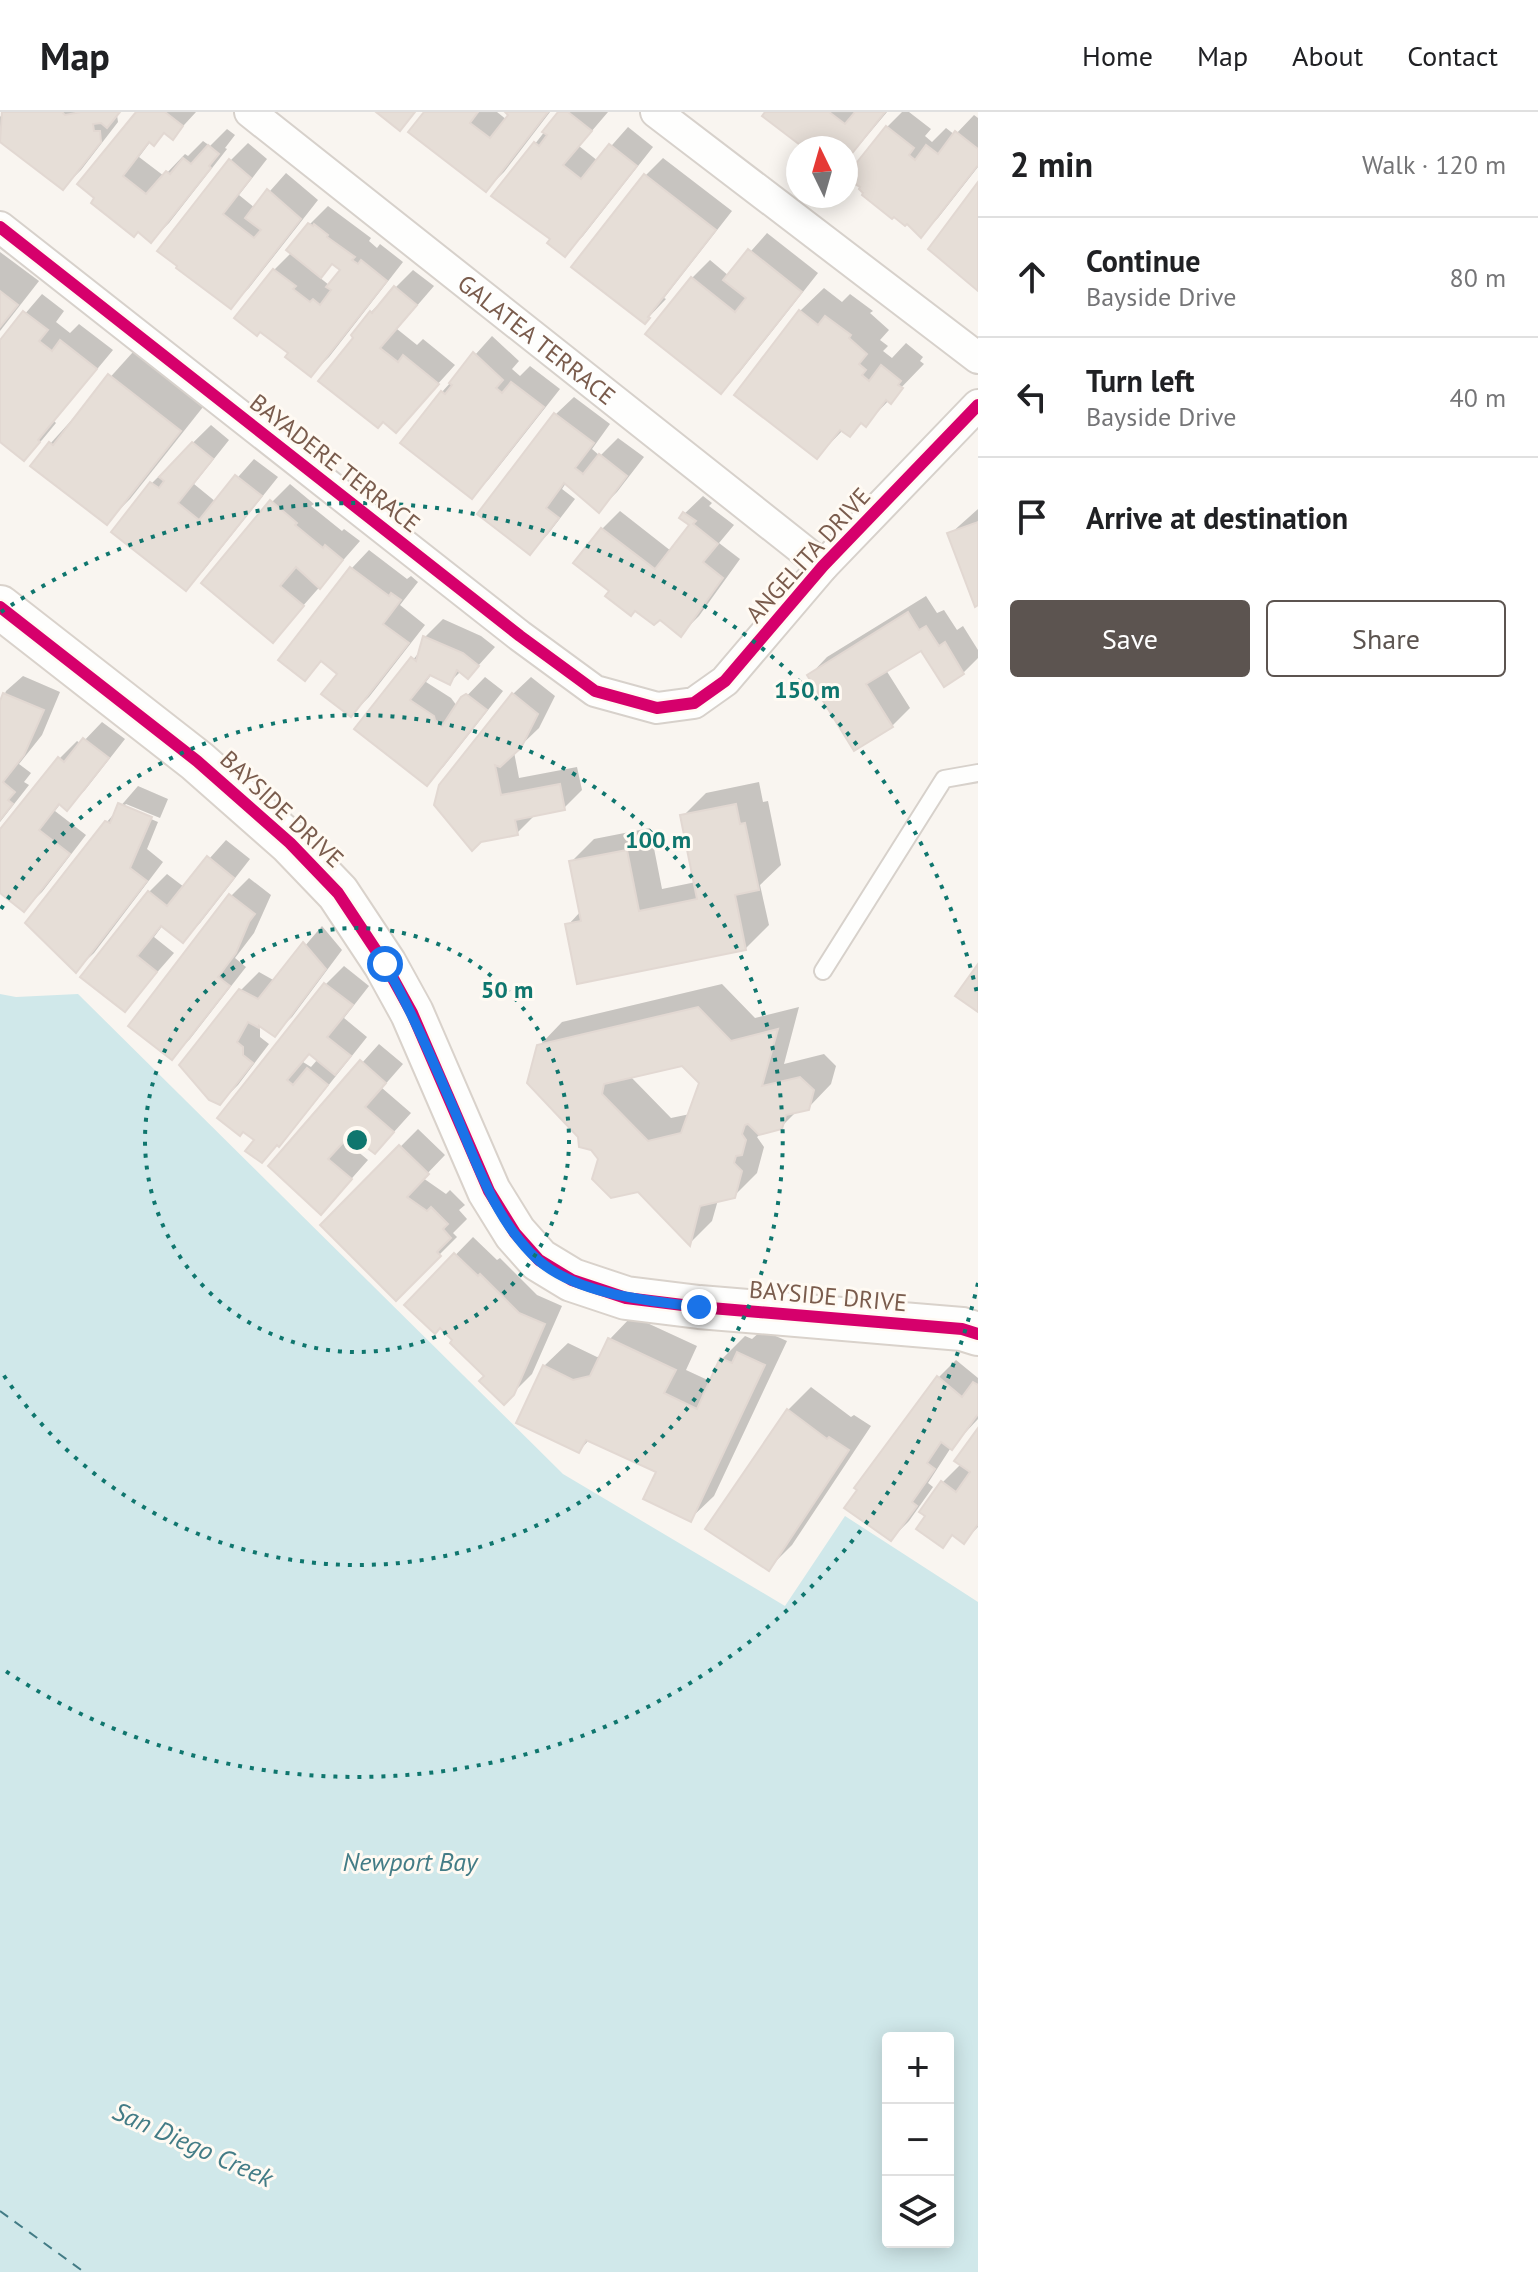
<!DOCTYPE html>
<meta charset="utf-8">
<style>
body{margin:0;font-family:"PT Sans",sans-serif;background:#f2f2f2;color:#202124}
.controls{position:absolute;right:24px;bottom:24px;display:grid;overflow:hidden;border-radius:8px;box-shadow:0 4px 20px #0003}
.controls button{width:72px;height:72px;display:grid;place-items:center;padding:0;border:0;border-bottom:2px solid #e0e0e0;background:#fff;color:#202124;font:40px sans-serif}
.compass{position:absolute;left:786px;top:24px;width:72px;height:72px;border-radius:50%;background:#fff;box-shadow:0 4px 20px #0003;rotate:355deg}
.stop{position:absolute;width:24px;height:24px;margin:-18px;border:6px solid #1a73e8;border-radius:50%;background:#fff}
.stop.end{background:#1a73e8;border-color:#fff;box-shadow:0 2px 8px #0008}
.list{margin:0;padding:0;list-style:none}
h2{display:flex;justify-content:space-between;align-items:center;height:104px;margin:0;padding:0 32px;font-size:34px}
h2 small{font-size:26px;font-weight:400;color:#757577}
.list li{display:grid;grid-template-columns:52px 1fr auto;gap:24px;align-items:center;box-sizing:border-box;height:120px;padding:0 32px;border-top:2px solid #e0e0e0}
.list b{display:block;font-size:30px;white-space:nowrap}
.list p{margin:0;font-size:26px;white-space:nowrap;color:#757577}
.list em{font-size:26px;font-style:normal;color:#757577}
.actions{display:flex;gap:16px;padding:24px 32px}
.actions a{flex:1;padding:18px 0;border:2px solid #5c5450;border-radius:8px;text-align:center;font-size:28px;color:#5c5450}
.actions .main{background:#5c5450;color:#fff}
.icon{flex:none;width:44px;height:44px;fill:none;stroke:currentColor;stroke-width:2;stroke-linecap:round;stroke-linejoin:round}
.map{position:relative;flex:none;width:978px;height:2160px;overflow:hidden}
header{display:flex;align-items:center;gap:48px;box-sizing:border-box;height:112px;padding:0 40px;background:#fff;border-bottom:2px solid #e0e0e0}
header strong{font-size:38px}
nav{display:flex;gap:44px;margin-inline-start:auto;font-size:28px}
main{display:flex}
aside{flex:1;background:#fff}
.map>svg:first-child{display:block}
.water{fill:#d0e8ea;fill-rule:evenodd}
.shadow{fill:#0003;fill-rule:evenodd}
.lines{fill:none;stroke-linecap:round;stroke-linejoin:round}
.ferry{stroke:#437c86;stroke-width:2;stroke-dasharray:10 8;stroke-linecap:butt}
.building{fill:#e6ded7;stroke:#e2d8d2;stroke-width:2;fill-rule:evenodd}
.service-casing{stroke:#d7d1cb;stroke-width:20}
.minor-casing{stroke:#d7d1cb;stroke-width:34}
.secondary-casing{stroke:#d9d2cb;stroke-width:46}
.service{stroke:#fefefd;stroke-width:16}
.minor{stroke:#fefefd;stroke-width:30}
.secondary{stroke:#fefefd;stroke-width:42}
.cycleway-casing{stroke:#fffaf3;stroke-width:17}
.cycleway{stroke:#d6006c;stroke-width:12}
.route{stroke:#1a73e8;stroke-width:10}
.ring{fill:none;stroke:#0f766e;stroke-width:4;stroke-dasharray:4 8}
.labels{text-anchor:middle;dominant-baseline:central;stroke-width:6;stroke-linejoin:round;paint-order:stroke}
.street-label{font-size:24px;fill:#7a5c4d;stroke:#fffaf3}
.water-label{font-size:26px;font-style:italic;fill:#437c86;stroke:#fffaf3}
.centre{fill:#0f766e;stroke:#fffaf3;stroke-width:4}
.ring-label{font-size:24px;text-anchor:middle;font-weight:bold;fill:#0f766e;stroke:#fffaf3;stroke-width:6;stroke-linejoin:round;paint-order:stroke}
</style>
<header>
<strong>Map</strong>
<nav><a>Home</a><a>Map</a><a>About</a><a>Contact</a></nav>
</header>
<main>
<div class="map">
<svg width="978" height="2160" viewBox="0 0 978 2160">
<rect width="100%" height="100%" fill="#f9f5f0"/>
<path class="water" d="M0 882 16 885 78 882 563 1362 785 1494 845 1404 978 1490V2160H0ZM888 1926H948V2130H888Z"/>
<g class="shadow">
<polygon points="4,0 120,0 117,3 118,10 81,58 63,76 0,27 0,5"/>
<polygon points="139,0 196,0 173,25 166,19 154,31 151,29 139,45 164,64 185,42 188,44 203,29 210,34 227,17 235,23 225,36 227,37 169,111 151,129 94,90"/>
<polygon points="426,0 497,0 507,8 511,2 508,0 550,0 504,60 486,78"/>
<polygon points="560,0 608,0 579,34 598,49 628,15 653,35 583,124 565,142 553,127 494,84"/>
<polygon points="768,0 887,0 846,49 846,36 807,36"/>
<polygon points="902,0 909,0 931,17 925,24 932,30 946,16 955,23 974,3 978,6 978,55 938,106 921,123 887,15"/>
<polygon points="248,31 267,47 239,83 255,96 286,61 318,88 249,176 231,194 179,156 230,49"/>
<polygon points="663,46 732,99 664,186 666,187 645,209 646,63"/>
<path d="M328 94 371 126 369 129 377 136 380 132 403 150 329 245 311 263 291 241 274 158 292 140 310 112ZM334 150 342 157 329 173 319 165Z"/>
<polygon points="767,121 818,161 739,261 721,279 692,166 710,148 729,164"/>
<polygon points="0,140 39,169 0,219"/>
<polygon points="413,158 434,174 397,217 417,233 423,227 455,253 396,318 356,225 371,200"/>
<polygon points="824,176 842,190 850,182 873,199 870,201 889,218 880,228 888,234 883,239 892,246 906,231 923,245 920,249 924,252 866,312 863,310 849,323 843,318 817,345 800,199"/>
<polygon points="42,182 64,199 56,210 70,221 79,212 113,238 54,309 56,311 42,328 24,346 0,327 0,231"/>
<polygon points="492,224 519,249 512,257 520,264 530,254 560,277 489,367 472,385 442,280"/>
<polygon points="133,240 203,295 130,387 107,410 50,332"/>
<polygon points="574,285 610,312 592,337 600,344 618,326 644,345 617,380 599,398 566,371 562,377 575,387 548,422 530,440 556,302"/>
<polygon points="211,313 229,328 194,372 216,390 254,347 278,365 203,459 186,477 152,371"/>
<polygon points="290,372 314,392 311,394 342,419 344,417 360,429 273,528 272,390"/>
<polygon points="703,384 712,391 709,394 734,413 719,431 740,447 699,504 681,522 660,506 612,479 602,417 620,399 671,439 692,413 681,405"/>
<polygon points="978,397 978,491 950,422"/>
<polygon points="369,438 407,467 411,464 418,470 400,493 425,513 369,585 351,603 340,561 323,548 305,567 280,548 352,456"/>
<polygon points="926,484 937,501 944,498 957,518 963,514 978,538 978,546 963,561 944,572 922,536 886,558 910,596 892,614 810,563 827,545"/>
<polygon points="443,507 481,524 495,535 468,565 461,559 450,570 432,562 426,570 451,586 457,594 485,565 503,579 444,654 427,672 357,617 421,538 425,525"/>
<polygon points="23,564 60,580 42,623 19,652 31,661 24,670 29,673 0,710 0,594 6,579"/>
<polygon points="531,565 555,584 539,616 514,640 519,666 577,655 582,678 564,696 535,703 517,721 480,728 472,736 513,582"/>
<polygon points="102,610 125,627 85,678 67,696 61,691 55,699 86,723 42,780 24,797 0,779 0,721 59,647 77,629 81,632"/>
<polygon points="759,670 763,690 768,689 781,753 760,773 769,813 746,836 568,813 581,799 571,750 594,727 650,716 662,777 696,770 683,704 706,681"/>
<polygon points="138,674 168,687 160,706 126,692 123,695 158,710 147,737 163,750 94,841 76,858 106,711"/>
<polygon points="226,728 250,747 200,811 182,828 163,813 154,825 174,841 125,897 83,864 149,780 167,762 184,775"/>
<polygon points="249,766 271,783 254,821 235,846 246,855 190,927 172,945 231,784"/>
<polygon points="322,814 342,838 292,905 274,922 252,910 260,917 260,925 269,932 238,973 220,991 241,878 259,860 275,869"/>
<path d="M344 854 369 874 344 906 367 925 296 1014 262 1049 257 1028 220 1005 326 872ZM310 941 318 947 311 955 303 950Z"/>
<path d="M722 872 755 906 799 895 784 952 824 942 836 954 831 972 808 996 797 999 781 1015 763 1020 757 1025 764 1035 757 1061 734 1084 718 1088 712 1109 690 1131 639 1077 600 1047 580 1024 539 934 562 910ZM682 952 701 971 690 1002 671 1006 630 964Z"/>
<polygon points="379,932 403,952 382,976 411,1001 393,1021 351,1021 344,1028 368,1048 338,1082 270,1054"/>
<polygon points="418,1017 445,1043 423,1066 446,1082 450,1078 465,1093 459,1098 467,1107 453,1121 457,1125 396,1186 323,1113"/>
<polygon points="473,1125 497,1148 500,1146 537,1183 562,1194 532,1262 504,1290 487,1264 440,1213 407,1193"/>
<polygon points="632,1204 697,1234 686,1258 712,1270 722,1247 745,1224 752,1227 762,1218 787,1229 714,1384 690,1407 659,1359 590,1327 579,1339 544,1254 568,1231 597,1245 601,1244 609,1228"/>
<polygon points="956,1248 978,1266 978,1307 950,1337 928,1371 933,1375 909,1409 891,1427 938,1266"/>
<polygon points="811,1275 851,1305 854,1303 871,1314 792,1433 769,1456 788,1298"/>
<polygon points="978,1319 978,1415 964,1429 954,1422 943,1434 942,1371 961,1352"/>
</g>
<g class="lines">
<polyline class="ferry" points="0,2099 84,2160"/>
</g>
<g class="building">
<polygon points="2,0 62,0 65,3 81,0 120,0 107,16 101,11 93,12 94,19 100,19 101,30 63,78 0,30"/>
<polygon points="136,0 165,0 183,14 173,28 164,21 154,34 149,30 123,64 146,82 166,59 170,62 183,46 191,52 208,33 219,42 209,54 211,56 151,131 138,120 134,125 91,91 94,86 77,72"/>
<polygon points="376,0 415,0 400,19"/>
<polygon points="424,0 478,0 470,11 490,26 508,3 505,0 548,0 486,80 408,20"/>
<polygon points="558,0 568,0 592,19 563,53 581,67 609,32 637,54 565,145 547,131 550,127 491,84 534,30 539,34 547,23 542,20"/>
<polygon points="765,0 829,0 845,12 855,0 885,0 846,49 846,36 804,36 762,4"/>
<polygon points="886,14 914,36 909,43 915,48 926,33 938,42 955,19 978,37 978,53 921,126 907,112 905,114 894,105 892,107 862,83 863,81 859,77 860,75 846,67 846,64"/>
<polygon points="229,47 251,66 223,102 254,126 261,118 245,106 267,77 301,107 231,197 176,156 177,154 157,139"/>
<polygon points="644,62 716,118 648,205 650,206 645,212 571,155"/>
<polygon points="978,70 978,179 928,137"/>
<polygon points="308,111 313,114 314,112 328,123 327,125 355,145 352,148 358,152 361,148 387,169 311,265 285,245 288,241 260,220 257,224 234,206 273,157 296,174 293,177 310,190 313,187 320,193 331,178 326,175 340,158 332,152 321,166 286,138"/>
<polygon points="748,137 802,180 721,282 645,222 691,165 735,200 746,186 723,168"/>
<polygon points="394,174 417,193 380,236 398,250 403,243 439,272 396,321 383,310 378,316 318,269 353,226 351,223 370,199 372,201"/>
<polygon points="0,179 18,193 0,215"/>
<polygon points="799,198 818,213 825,204 851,223 849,226 867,242 859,252 866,258 862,263 869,269 881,253 901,269 898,273 903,276 891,292 886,288 866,315 861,311 850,325 840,318 817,347 734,283"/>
<polygon points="23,199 48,218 39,229 52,239 60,228 97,257 38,328 40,330 24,349 0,330 0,228"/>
<polygon points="473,240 503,268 496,276 502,281 511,270 544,295 472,387 400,331 441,279 445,282 452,273 449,271"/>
<polygon points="108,262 181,319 107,413 30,354 49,330 53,333"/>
<polygon points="554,301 594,331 575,356 583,362 599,342 627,364 599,401 564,371 546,396 559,406 530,443 477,402"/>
<polygon points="192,330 213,347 178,391 199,408 235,363 262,384 186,479 111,420 150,370 159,376 164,369 159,365"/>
<polygon points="270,388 297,411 295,413 323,436 325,433 343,448 320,477 296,455 280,474 304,494 273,531 201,471"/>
<polygon points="683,400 696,409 693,412 718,432 703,450 723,466 681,525 660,508 654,513 635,499 631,504 605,484 609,479 573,451 601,416 655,457 689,413 679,406"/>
<polygon points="978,410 978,493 975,495 947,421"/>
<polygon points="350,455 389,484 391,481 401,488 383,512 409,531 351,605 321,582 337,562 321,549 305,569 278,548"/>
<polygon points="908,500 919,518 926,514 939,534 945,530 964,562 944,575 921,539 866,572 893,615 854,639 807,563"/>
<polygon points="423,524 463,541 479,554 468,567 457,558 450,573 430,563 410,588 434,604 435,608 442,614 461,585 466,582 487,598 427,674 354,617 411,545 416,549"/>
<polygon points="3,581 44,598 24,643 3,670 15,680 8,688 13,692 0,708 0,589"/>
<polygon points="512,581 538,602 521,636 500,655 495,653 501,683 560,672 565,698 515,708 518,723 481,730 472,739 434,693 439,673"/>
<polygon points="83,626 109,646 67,699 59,692 39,718 70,742 24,800 0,781 0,717 58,645 64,650"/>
<polygon points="118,691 152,705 130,756 147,769 76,861 25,811 105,709 110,711"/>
<polygon points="736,692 740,712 745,711 759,778 735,783 746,838 577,872 565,812 581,809 569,749 627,738 639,799 697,787 680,703"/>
<polygon points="207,744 234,766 183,831 161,814 137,844 157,860 125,900 80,865 148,779 167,794"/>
<polygon points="229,782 255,802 249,810 236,841 218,865 230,874 172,948 128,914"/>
<polygon points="303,830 326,857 275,925 259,914 259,916 248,910 237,930 243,935 243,943 253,951 220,993 209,988 179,953 239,877 258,887"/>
<polygon points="978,852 978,900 955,884"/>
<polygon points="324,871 353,893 327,925 351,944 335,963 309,942 287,968 293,973 307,956 328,973 279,1035 277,1033 262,1051 245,1039 254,1028 243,1020 240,1024 217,1006"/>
<path d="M698 895 731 929 778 917 762 974 800 965 814 978 809 998 786 1003 782 1017 759 1023 748 1012 745 1013 742 1022 746 1028 742 1043 736 1044 734 1051 742 1059 735 1086 700 1094 690 1134 638 1080 611 1086 592 1067 598 1047 591 1038 579 1035 578 1025 527 971 537 933ZM682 954 699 971 681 1021 648 1029 602 982 604 972Z"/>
<polygon points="360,948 386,971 365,995 394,1020 375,1042 350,1023 328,1047 352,1067 321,1103 268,1054"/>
<polygon points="399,1033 429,1062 407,1085 427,1099 431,1095 448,1112 443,1117 451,1126 437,1140 441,1144 396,1189 320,1113"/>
<polygon points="454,1141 478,1164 480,1162 519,1201 545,1212 514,1283 504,1293 479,1269 484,1264 450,1231 452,1228 440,1216 435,1222 404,1193"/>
<polygon points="608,1226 676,1258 664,1281 697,1297 720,1246 732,1251 737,1240 765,1253 691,1410 643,1387 656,1360 586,1328 579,1341 516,1311 543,1253 573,1268 590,1264"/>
<polygon points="937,1264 962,1285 973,1270 978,1273 978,1302 952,1338 941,1330 927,1351 935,1357 912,1390 917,1394 891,1429 844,1396 857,1378 854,1376"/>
<polygon points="787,1297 827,1327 829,1325 849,1338 769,1459 705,1417"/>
<polygon points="978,1316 978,1412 964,1432 952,1423 943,1436 916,1417 925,1404 919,1400 941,1369 956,1380 970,1360 954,1349"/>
</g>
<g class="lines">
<g class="service-casing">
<polyline id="service" points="823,859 944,667 978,661"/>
</g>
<g class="minor-casing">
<g id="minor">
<path id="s1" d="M250 0 823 454"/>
<polyline points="656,0 978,246"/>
<polyline points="0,115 520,524 595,579 657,596 694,591 725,569 823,454 978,293"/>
</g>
</g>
<g class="secondary-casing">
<polyline id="secondary" points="0,495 197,649 290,731 338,781 385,852 412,901 489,1079 515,1121 539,1148 572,1168 626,1186 699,1195 962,1217 978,1222"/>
</g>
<use href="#service" class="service"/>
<use href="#minor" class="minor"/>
<use href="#secondary" class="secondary"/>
<g class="cycleway-casing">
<g id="cycleway">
<polyline points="0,115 520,524 595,579 657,596 694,591 725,569 823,454 978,293"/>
<polyline points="0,495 197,649 290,731 338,781 385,852 412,901 489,1079 515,1121 539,1148 572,1168 626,1186 699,1195 962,1217 978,1222"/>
</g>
</g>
<use href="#cycleway" class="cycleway"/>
</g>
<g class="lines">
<path class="route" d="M385 852C412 900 433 949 455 1000 476 1050 496 1110 538 1148 578 1183 649 1189 699 1195"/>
</g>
<g class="ring">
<circle cx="357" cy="1028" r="212"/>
<path d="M1 797A425 425 0 1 1 1 1259"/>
<path d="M978 1171A637 637 0 0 1 1 1556M1 500A637 637 0 0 1 978 885"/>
</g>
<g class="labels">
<g class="street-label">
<text stroke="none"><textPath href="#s1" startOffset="366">GALATEA TERRACE</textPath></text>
<text transform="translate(335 351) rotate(38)">BAYADERE TERRACE</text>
<text transform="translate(808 443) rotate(-48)">ANGELITA DRIVE</text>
<text transform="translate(282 697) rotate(43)">BAYSIDE DRIVE</text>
<text transform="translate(828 1184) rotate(5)">BAYSIDE DRIVE</text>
</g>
<g class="water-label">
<text x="410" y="1749">Newport Bay</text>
<text transform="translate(193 2032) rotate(24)">San Diego Creek</text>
</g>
</g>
<circle cx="357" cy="1028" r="12" class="centre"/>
<g class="ring-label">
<text x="807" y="586">150 m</text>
<text x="658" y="736">100 m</text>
<text x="507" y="886">50 m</text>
</g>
</svg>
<div class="controls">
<button>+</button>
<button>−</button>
<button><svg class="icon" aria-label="layers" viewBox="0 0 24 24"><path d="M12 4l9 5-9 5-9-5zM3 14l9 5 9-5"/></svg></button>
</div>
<svg class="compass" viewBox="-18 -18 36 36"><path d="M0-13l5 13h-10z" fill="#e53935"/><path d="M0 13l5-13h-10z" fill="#757577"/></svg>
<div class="stop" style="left:385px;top:852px"></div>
<div class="stop end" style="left:699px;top:1195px"></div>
</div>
<aside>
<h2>2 min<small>Walk · 120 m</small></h2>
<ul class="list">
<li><svg class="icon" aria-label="ahead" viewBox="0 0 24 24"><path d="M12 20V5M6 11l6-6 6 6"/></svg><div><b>Continue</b><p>Bayside Drive</p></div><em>80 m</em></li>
<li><svg class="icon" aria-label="left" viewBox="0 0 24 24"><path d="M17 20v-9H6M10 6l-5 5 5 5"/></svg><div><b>Turn left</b><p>Bayside Drive</p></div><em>40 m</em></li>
<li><svg class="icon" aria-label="arrive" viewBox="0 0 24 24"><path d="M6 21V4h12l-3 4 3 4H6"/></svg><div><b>Arrive at destination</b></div></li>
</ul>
<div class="actions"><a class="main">Save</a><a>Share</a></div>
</aside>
</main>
